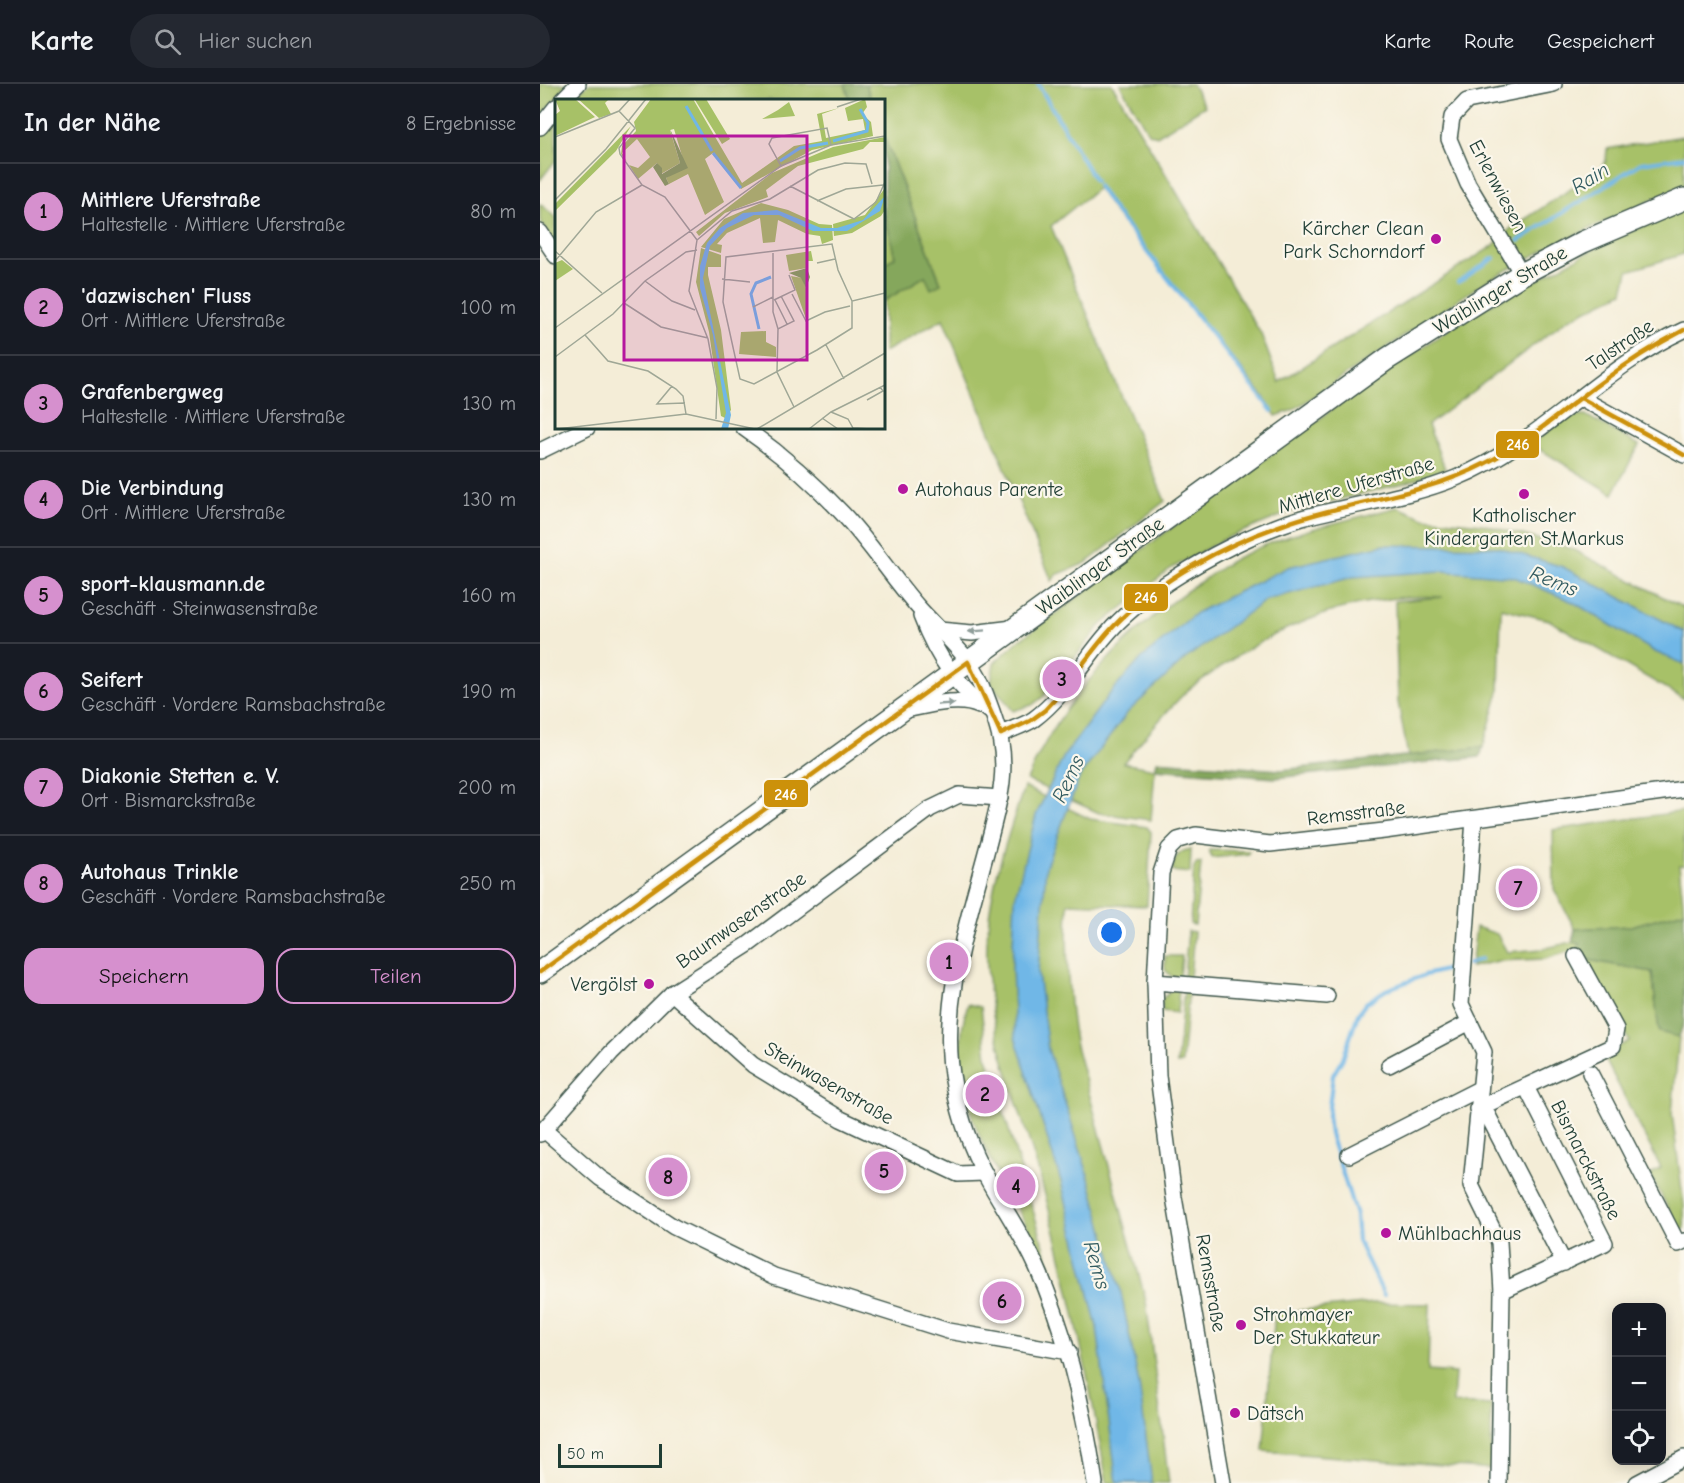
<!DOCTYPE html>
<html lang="de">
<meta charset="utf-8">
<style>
body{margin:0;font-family:"Comic Neue",sans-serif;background:#242831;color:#f1f3f6}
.controls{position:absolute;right:18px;bottom:18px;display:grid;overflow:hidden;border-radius:12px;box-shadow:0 3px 15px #0003}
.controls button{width:54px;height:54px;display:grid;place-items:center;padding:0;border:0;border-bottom:2px solid #363941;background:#171b24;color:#f1f3f6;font:30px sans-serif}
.scale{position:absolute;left:18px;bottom:15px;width:104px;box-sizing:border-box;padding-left:6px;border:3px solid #1f3d34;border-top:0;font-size:16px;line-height:21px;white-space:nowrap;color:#1f3d34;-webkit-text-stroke:4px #fbf7ec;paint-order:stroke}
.you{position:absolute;left:572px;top:849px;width:21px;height:21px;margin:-15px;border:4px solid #fff;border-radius:50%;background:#1a73e8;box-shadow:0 0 0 9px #1a73e833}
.badge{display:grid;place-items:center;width:39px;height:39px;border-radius:50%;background:#d690ce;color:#111;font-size:20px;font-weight:700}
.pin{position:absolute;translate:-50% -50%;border:3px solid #fff;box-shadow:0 2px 6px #0006}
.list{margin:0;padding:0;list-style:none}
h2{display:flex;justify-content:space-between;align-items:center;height:78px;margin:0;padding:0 24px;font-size:26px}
h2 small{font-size:20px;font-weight:400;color:#9ea1a6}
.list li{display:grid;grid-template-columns:39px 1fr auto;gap:18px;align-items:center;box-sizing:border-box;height:96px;padding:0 24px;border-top:2px solid #363941}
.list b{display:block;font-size:22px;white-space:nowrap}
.list p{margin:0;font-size:20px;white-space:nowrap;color:#9ea1a6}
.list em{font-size:20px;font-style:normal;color:#9ea1a6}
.actions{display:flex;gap:12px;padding:18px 24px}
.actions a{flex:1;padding:14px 0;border:2px solid #d690ce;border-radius:18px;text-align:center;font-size:21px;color:#d690ce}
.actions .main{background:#d690ce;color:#111}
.icon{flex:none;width:33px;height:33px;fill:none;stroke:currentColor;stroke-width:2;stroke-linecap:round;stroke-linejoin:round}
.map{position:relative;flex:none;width:1144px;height:1399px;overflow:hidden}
header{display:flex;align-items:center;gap:36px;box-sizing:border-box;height:84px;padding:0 30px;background:#171b24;border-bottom:2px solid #363941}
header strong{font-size:28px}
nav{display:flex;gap:33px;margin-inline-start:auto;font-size:21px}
.search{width:420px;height:54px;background:#242831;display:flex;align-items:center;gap:15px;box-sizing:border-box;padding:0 21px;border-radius:33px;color:#9ea1a6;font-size:22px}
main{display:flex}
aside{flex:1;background:#171b24}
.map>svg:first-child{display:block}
.green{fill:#a7c167;stroke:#637f4e;stroke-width:1.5}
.forest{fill:#85a75c;stroke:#527248;stroke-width:1.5}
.water{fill:#70b7e7;stroke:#487a8e;stroke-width:1.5}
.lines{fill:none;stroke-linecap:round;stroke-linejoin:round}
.stream{stroke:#70b7e7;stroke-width:4}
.minor-casing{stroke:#3f574c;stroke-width:18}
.secondary-casing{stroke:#3f574c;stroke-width:24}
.minor{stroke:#fff;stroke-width:15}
.secondary{stroke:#fff;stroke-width:21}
.bus-1-casing{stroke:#fbf7ec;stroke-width:9}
.bus-1{stroke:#cc910a;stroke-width:4.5}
.oneway{fill:#8f9e9a}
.poi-dot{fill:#b5179e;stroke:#fbf7ec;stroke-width:2}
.labels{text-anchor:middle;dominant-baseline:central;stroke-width:4.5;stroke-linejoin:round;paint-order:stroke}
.street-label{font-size:20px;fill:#1f3d34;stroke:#fbf7ec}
.poi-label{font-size:20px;fill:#1f3d34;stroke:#fbf7ec;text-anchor:start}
.water-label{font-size:21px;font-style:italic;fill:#335c61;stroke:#fbf7ec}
.inset-river{fill:none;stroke:#70b7e7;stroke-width:3}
.inset-road{fill:none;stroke:#9fa796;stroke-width:1.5}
.view{fill:#b5179e;fill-opacity:0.15;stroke:#b5179e;stroke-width:3}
.inset-edge{fill:none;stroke:#1f3d34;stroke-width:3}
.line-badge{stroke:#fbf7ec;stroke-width:2}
.badge-label{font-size:16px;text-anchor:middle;font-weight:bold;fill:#fff}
</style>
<header>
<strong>Karte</strong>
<div class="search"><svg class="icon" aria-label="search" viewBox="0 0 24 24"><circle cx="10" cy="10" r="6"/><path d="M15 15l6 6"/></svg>Hier suchen</div>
<nav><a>Karte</a><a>Route</a><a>Gespeichert</a></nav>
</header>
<main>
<aside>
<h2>In der Nähe<small>8 Ergebnisse</small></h2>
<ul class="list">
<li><span class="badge">1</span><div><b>Mittlere Uferstraße</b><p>Haltestelle · Mittlere Uferstraße</p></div><em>80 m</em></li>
<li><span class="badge">2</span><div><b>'dazwischen' Fluss</b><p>Ort · Mittlere Uferstraße</p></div><em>100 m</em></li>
<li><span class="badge">3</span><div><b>Grafenbergweg</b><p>Haltestelle · Mittlere Uferstraße</p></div><em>130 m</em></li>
<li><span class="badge">4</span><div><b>Die Verbindung</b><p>Ort · Mittlere Uferstraße</p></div><em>130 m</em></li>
<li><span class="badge">5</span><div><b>sport-klausmann.de</b><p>Geschäft · Steinwasenstraße</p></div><em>160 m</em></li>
<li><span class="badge">6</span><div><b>Seifert</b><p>Geschäft · Vordere Ramsbachstraße</p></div><em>190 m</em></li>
<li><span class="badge">7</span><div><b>Diakonie Stetten e. V.</b><p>Ort · Bismarckstraße</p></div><em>200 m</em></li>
<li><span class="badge">8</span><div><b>Autohaus Trinkle</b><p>Geschäft · Vordere Ramsbachstraße</p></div><em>250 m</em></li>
</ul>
<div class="actions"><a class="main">Speichern</a><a>Teilen</a></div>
</aside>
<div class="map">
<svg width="1144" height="1399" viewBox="0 0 1144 1399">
<rect width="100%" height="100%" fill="#fbf7ec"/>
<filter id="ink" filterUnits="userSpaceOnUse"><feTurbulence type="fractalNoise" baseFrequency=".0167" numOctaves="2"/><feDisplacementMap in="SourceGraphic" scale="12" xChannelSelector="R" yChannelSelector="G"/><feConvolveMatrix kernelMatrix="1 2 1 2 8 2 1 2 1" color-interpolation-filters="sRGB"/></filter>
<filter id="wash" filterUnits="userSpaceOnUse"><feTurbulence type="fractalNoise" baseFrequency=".008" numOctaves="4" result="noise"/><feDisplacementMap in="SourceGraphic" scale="24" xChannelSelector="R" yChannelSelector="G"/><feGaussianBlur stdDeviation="1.35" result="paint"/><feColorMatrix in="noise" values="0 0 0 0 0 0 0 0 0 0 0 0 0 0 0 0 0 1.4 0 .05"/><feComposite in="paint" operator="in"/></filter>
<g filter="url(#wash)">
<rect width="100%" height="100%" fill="#f4edd7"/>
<g class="green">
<polygon points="0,0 28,0 0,33"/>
<polygon points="48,0 305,0 310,16 30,16"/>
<polygon points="326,0 572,0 721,250 739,298 953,162 970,145 1058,87 1066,77 1067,65 1144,52 1144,101 1008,164 945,198 753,326 736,332 724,313 574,128 558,104 511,142 625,417 546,479 516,491 512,497 403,235 344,268 344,217 385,192 401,199 344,53 344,16 331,16"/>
<polygon points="580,0 652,0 665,22 617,52 608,49"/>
<polygon points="16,31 16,76 0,96 0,52"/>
<polygon points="0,120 16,133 16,162 0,136"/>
<polygon points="1144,125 1144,170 1088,187 1083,208 1027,236 888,341 905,385 868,398 753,427 684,455 630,485 561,541 503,613 492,621 473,627 451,599 454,579 477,558 805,316 927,233 1071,156"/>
<polygon points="344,126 355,174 344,180"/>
<polygon points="1033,332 1047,332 1099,361 1073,410 991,360 1023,336"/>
<path d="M858 423 884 434 942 440 1030 464 1144 524V615L1009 536 961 524 959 608 943 663 868 672 858 618 855 517 903 513C823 509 746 537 681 583 670 591 657 598 647 607 624 629 604 654 583 679L615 685 611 736 559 729 487 696C521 614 592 542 666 494 677 487 689 477 701 472 750 447 806 437 858 423Z"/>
<path d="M484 703 550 735 607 743 611 748 607 822 528 819C526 866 527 911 535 958L606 1217 629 1399H567C549 1295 528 1191 499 1089 478 1017 450 955 447 879 444 818 465 760 484 703Z"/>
<polygon points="1144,727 1144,781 1139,781 1144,827 1091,842 1035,845 1014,805 1013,746"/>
<path d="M651 765 650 789 632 787C634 775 637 767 651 765Z"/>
<polygon points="669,766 709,767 708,770 672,774"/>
<polygon points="661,779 655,841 650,840 654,783 656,780"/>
<polygon points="936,843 957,850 967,868 1002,865 1032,858 1040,860 1038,865 1005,875 958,877 931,883"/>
<polygon points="648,847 654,848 650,893 644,894"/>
<polygon points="625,872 642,872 640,893 632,893 625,886"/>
<polygon points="1043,875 1112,888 1119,948 1139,953 1132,1029 1144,1122 1144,1145 1141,1147 1110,1091 1121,1084 1063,971 1089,957"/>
<polygon points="632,905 639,905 637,929 622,927 622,915"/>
<polygon points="649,905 642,979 637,980 644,906"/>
<path d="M428 920 441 923 447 973 517 1206C504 1175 489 1145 472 1115 438 1054 405 992 428 920Z"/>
<polygon points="834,1219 890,1220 888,1287 915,1289 913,1319 951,1321 951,1385 723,1367 735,1229"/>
</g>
<g class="forest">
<polygon points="305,0 326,0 331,16 310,16"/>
<polygon points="344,53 401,200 391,205 385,192 344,217 344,180 355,173 344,126"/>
<polygon points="943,663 940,673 735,694 615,685 617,677 741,686"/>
<polygon points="1144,827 1144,938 1139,953 1119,948 1112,888 1043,875 1038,865 1040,860 1032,858 1035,845 1091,842"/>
</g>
<polygon class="water" points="843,461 957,463 1023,483 1144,548 1144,580 1115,568 1033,518 974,493 902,487 813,493 726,516 645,575 588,628 540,692 506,782 498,889 508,965 546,1084 580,1204 599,1300 612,1399 577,1399 557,1243 521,1097 475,953 472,883 475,814 496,731 524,672 568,612 602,574 656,529 748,483"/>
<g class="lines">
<g class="stream">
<polyline points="498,0 555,97"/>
<polyline points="558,102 575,127 732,327"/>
<polyline points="978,157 1101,79 1144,73"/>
<polyline points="918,198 954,174"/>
<polyline points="928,880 941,875"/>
<polyline points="844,1211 818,1157 816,1131 790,1050 788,1031 793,991 803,974 818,930 826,919 846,906 885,891 921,882"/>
</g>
</g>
</g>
<g filter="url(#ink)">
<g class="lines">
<g class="minor-casing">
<g id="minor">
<polyline points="22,16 38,0"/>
<polyline points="0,43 16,23"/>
<polyline points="0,148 16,172"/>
<polyline points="982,190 928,100 909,55 912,33 927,17 1014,0"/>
<polyline points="1041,314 1144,371"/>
<path d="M204 344C240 369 273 398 303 430 330 459 352 493 378 523 399 547 430 571 442 601 459 643 469 670 459 716 440 807 395 909 414 1002 420 1033 431 1065 446 1092 462 1122 482 1150 496 1181 527 1250 544 1324 555 1399"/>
<polyline points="0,367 47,344"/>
<path d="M381 532C395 569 417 604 450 627"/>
<polyline points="399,546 432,549 473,544"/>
<path d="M365 626C386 622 419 612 439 622"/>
<path d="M461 650C472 645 485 641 494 635 525 612 543 577 568 549 583 531 608 512 627 499 667 473 717 447 762 434 813 420 867 414 916 394 1001 359 1061 284 1144 246"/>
<polyline points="934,735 921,920 944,968 931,1101 959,1158 962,1207 1065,1159 986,1003"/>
<polyline points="615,898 787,912"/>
<polyline points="132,909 213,981 301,1035 418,1090 444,1089"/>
<polyline points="849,981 930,938"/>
<polyline points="1050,989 1138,1160 1144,1157"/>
<polyline points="943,1022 1024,1179"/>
<polyline points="937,1025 1073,962 1076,945 1036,872"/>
<polyline points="4,1046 60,1094 134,1143 234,1192 408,1247 529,1268"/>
<polyline points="0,1050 71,969 132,909 209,860 390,725 419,711 460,714"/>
<polyline points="809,1071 939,1005"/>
<polyline points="683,1399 634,1113 618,992 615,898 621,789 629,765 638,756 656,751 730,760 844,747 1144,705"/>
<polyline points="959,1399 962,1207"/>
<polyline points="1097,1399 1144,1374"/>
</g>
</g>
<g class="secondary-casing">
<polyline id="secondary" points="0,888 847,275 982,190 1043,158 1144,115"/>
</g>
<use href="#minor" class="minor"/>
<use href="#secondary" class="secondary"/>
<g class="bus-1-casing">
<g id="bus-1">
<polyline points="1041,314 1144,371"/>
<path d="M461 650 490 637 505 626C531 600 549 568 574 542 619 495 684 461 745 440 811 416 881 413 944 380 985 360 1020 329 1056 302 1084 281 1113 262 1144 246"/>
<polyline points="0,888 428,578 461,650"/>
</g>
</g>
<use href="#bus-1" class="bus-1"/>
</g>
<defs><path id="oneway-solid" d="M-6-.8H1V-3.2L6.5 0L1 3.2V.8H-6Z" transform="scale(1.5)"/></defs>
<g class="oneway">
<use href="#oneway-solid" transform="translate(437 547) rotate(176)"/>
<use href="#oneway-solid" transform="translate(406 620) rotate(-3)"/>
</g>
</g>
<g class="poi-dot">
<circle cx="896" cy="155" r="6"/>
<circle cx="363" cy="405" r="6"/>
<circle cx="984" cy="410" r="6"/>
<circle cx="109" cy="900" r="6"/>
<circle cx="846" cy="1149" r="6"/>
<circle cx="701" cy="1241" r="6"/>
<circle cx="695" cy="1329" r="6"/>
</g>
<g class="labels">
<g class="street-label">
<text transform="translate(958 102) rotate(62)">Erlenwiesen</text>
<text transform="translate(960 206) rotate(-31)">Waiblinger Straße</text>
<text transform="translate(1080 261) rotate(-34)">Talstraße</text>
<text transform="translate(816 401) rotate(-16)">Mittlere Uferstraße</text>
<text transform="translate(560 482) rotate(-36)">Waiblinger Straße</text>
<text transform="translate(816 729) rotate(-7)">Remsstraße</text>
<text transform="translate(201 836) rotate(-35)">Baumwasenstraße</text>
<text transform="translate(289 999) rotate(30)">Steinwasenstraße</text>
<text transform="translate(1046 1076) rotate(63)">Bismarckstraße</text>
<text transform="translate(671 1199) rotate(80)">Remsstraße</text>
</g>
<g class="poi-label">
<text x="884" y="144" text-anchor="end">Kärcher Clean<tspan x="884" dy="23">Park Schorndorf</tspan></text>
<text x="375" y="405">Autohaus Parente</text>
<text x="984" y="431" text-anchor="middle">Katholischer<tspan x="984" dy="23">Kindergarten St.Markus</tspan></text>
<text x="97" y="900" text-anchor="end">Vergölst</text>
<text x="858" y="1149">Mühlbachhaus</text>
<text x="713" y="1230">Strohmayer<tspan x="713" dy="23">Der Stukkateur</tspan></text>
<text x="707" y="1329">Dätsch</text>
</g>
<g class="water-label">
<text transform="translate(1050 94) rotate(-32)">Rain</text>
<text transform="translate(1014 497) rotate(22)">Rems</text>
<text transform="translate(528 695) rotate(-65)">Rems</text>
<text transform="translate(557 1181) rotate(74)">Rems</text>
</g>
</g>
<g transform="translate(15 15)">
<rect width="330" height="330" fill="#f4edd7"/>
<path d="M0 0H20L40 18 0 37V16L5 12ZM23 0H54L50 4 56 15 44 19ZM96 0H138L187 84 239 47 267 42 262 15 284 9 267 15 271 39 310 31 308 20 293 22 290 9 310 0 312 8 307 15 316 23 318 37 257 51 186 90 158 54 150 60 169 103 150 116 133 75 114 85 111 79 130 67 119 30 115 31 125 64 106 75 102 64 83 80 74 66 83 69 95 58 82 40 67 54 72 63 66 55 67 47 81 32 79 23ZM151 0 175 40 167 45 140 1ZM234 3 240 17 207 20 223 11ZM76 27 61 52 0 112V105ZM330 38V43H315L308 50 243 67 211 91 213 98 170 114 144 137 141 133 217 74 278 48ZM330 89V111L326 117 297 134 279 137 278 125 310 116ZM206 104 233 111 264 125 277 126 278 141 267 145 265 137 252 135 223 121 220 143 208 144 205 119 172 134 162 145 167 146 166 154 146 148 169 120ZM146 149 166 156V168H153V176L166 231 176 311 170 319 166 317 154 233 141 183ZM256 152 258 162H251L252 169 234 172 231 156ZM7 161 18 170 0 182V164ZM236 177 247 179 251 189V220ZM211 232V243L221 248V258L184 255 186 233Z" fill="#a7c167"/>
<path d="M115 30 133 69 111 79 114 85 110 87 98 68 102 64 107 69V75L125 64ZM252 169 255 178 251 189 246 179 234 174Z" fill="#85a75c"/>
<path d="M330 97 325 112 292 132H258L224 116H199L172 129 155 147 148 179 176 316 173 330H166L171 314 158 236 145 189V167L152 144 165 129 188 114 222 111 266 129H282L308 121Z" fill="#70b7e7"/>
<path class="inset-river" d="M131 7 157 52M278 42 312 32 313 24 305 10M158 54 186 89M225 62 245 49 273 44M204 230 196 195 201 184 216 178"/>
<path class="inset-road" d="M282 8 306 0M64 12 80 29 64 49 65 55 87 86 110 98 142 141 134 192 153 240 162 289 161 320M0 38 64 12 75 0M226 67 214 45 217 39 272 29 276 46M235 87 299 120 321 103 330 83M0 101 51 50 91 0M262 102 291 90 328 86M142 141 177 112 215 100 263 71 290 64 311 65 317 85M0 152 47 194M218 154V213L223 230 239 222 226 197M0 162 41 113 87 86M262 164 280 160M167 180 195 183M90 182 117 202 140 211M237 195 251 222 270 213 295 207M219 201 240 191 234 176M220 201 232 225M297 202 283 171 277 145 171 158 168 203 185 280 199 285 262 251 297 229V202L330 194M69 204 106 228 153 239M198 208 218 198M0 229 226 67 276 46 330 37M223 230 222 273 239 308M30 236 53 262 93 272 121 290 128 297 131 315M271 246 289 280M0 258 58 215 90 182 131 153 142 151M117 287 102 305 130 304M312 301 328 292 325 288M276 313 293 320 298 329 316 330M267 319 283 330M2 330 131 315 200 330M202 330 330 254M254 330 276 313 330 286"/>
<path class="view" d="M69 37H252V261H69Z"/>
<rect width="330" height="330" class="inset-edge"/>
</g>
<g class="line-badge">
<rect x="955" y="346" width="45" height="29" rx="6" fill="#cc910a"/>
<rect x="583" y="499" width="46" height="29" rx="6" fill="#cc910a"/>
<rect x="223" y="695" width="46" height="29" rx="6" fill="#cc910a"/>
</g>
<g class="badge-label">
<text x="978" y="366">246</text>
<text x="606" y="519">246</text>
<text x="246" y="716">246</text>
</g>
</svg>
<div class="controls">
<button>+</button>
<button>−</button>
<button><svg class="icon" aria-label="locate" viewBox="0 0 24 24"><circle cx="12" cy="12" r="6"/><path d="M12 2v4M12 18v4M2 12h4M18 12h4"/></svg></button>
</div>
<div class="scale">50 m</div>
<div class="you"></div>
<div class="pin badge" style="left:409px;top:878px">1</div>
<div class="pin badge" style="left:445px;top:1010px">2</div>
<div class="pin badge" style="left:522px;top:595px">3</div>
<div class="pin badge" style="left:476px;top:1102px">4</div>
<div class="pin badge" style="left:344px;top:1087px">5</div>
<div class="pin badge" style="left:462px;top:1217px">6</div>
<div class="pin badge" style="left:978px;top:804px">7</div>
<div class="pin badge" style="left:128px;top:1093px">8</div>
</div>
</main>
